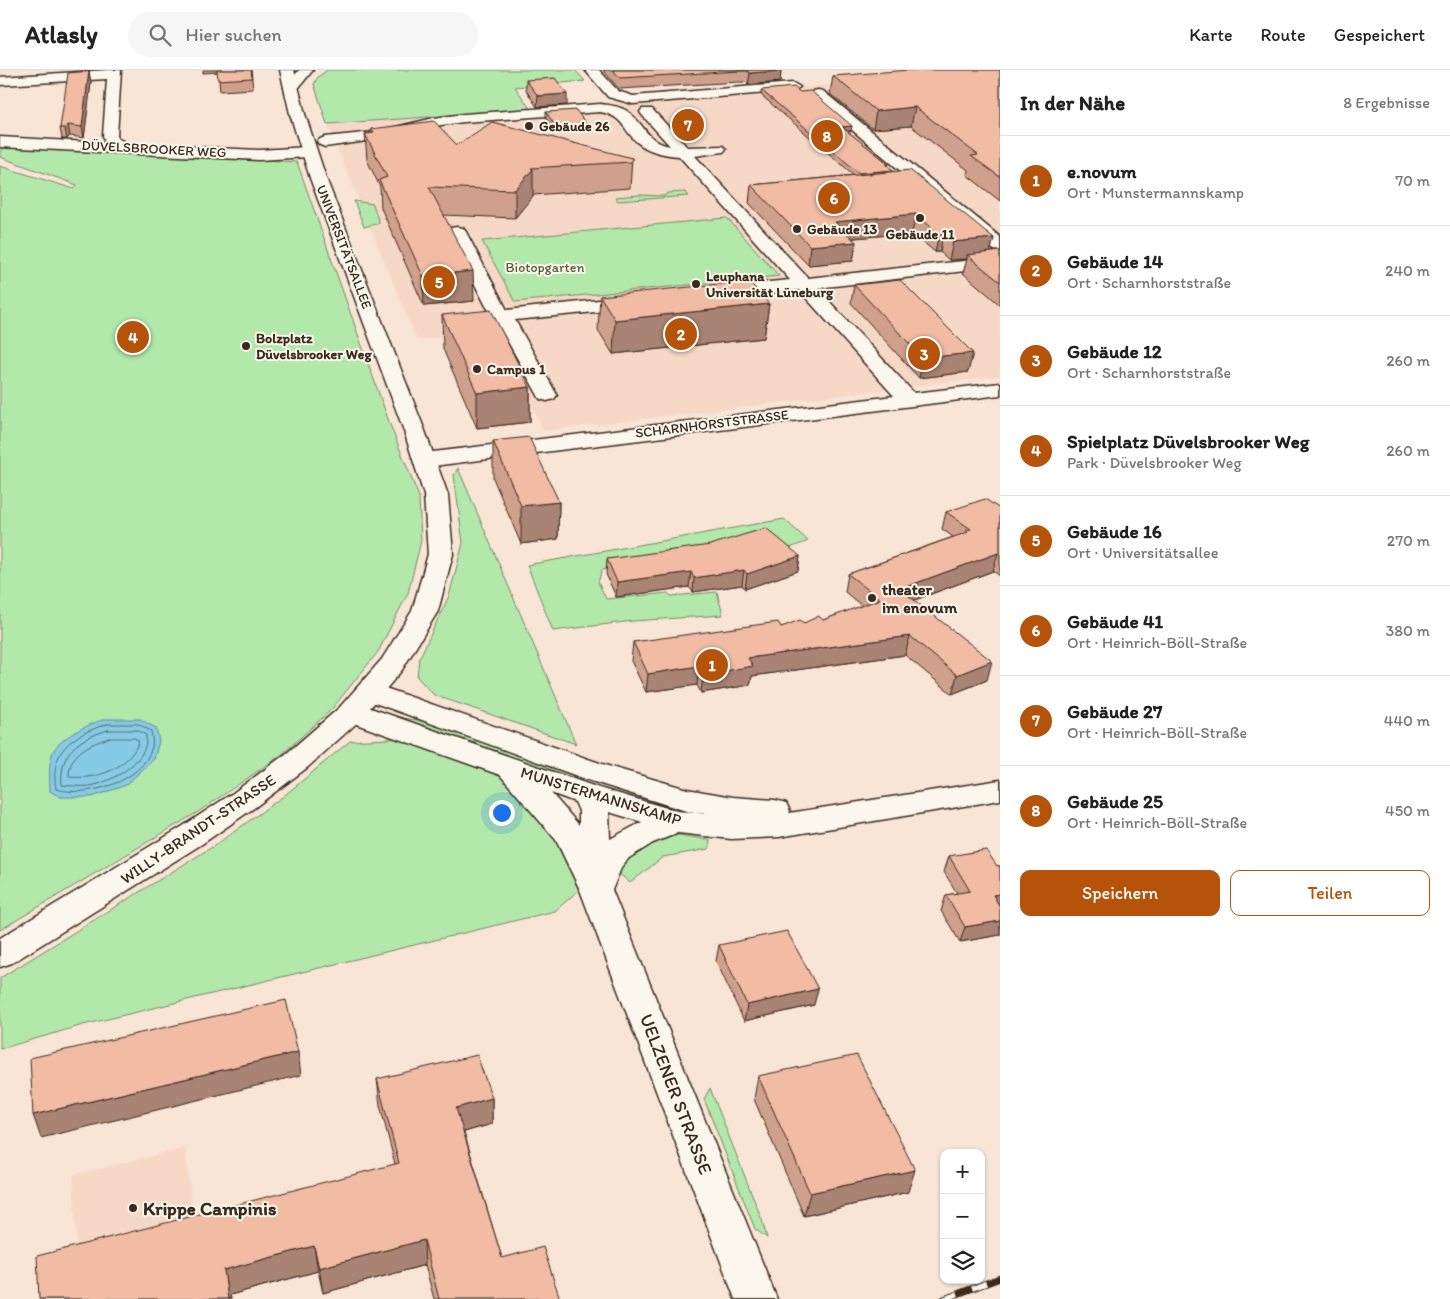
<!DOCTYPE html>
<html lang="de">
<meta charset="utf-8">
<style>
body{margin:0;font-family:Itim,sans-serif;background:#f6f6f6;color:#222}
.controls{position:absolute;right:15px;bottom:15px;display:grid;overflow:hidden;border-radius:10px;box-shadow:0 1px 4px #0004}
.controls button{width:45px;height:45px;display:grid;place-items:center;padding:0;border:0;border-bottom:1px solid #e0e0e0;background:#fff;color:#222;font:25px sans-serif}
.you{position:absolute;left:501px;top:742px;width:18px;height:18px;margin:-12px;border:4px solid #fff;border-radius:50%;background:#1a73e8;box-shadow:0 0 0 8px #1a73e833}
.badge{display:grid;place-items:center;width:32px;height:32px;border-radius:50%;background:#b45309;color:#fff;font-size:16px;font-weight:700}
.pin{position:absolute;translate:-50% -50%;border:2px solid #fff;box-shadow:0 1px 5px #0006}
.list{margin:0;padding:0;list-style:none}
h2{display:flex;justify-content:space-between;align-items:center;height:65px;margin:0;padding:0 20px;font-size:21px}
h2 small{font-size:16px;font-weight:400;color:#767676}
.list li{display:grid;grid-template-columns:32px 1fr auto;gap:15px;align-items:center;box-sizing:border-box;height:90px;padding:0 20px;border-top:1px solid #e0e0e0}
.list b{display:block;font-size:19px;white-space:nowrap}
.list p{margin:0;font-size:16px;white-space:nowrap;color:#767676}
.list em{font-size:16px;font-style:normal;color:#767676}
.actions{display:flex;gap:10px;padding:15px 20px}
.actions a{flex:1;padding:11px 0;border:1px solid #b45309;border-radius:10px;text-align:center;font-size:18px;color:#b45309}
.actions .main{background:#b45309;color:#fff}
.icon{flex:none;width:28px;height:28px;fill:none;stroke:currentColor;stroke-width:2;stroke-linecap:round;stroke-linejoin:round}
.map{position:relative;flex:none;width:1000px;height:1229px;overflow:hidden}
header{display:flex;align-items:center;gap:30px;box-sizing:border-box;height:70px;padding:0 25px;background:#fff;border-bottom:1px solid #e0e0e0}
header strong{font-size:24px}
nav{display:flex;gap:28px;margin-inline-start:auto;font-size:18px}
.search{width:350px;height:45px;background:#f6f6f6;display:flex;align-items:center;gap:12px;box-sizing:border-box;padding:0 18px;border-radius:28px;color:#767676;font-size:19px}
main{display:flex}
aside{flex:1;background:#fff}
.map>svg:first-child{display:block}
.built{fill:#f6d8c7}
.green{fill:#b2e8aa;stroke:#768964}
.water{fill:#85cbe6;stroke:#678b96}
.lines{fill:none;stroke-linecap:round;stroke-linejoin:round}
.shore{stroke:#596a6e;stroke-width:1}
.minor-casing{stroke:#3b2a1e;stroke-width:3}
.tertiary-casing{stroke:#3b2a1e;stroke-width:3}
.secondary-casing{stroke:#3b2a1e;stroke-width:3}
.minor{fill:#fbf7ec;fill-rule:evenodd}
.tertiary{fill:#fbf7ec;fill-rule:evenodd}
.secondary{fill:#fbf7ec;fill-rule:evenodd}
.rail-casing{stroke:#3b2a1e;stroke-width:7}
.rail{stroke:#fbf7ec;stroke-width:5;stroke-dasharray:15;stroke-linecap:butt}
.wall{fill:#cfa18d;stroke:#3b2a1e}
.shaded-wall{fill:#a98373;stroke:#3b2a1e}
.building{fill:#f1bba4;stroke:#3b2a1e}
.poi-dot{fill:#3b2a1e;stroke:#fbf7ec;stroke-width:2}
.labels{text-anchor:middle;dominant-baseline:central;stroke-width:4;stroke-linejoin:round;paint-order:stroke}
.far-poi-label{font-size:14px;font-weight:bold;fill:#3b2a1e;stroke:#fbf7ec;text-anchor:start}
.far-street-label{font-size:14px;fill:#3b2a1e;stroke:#fbf7ec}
.far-park-label{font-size:14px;fill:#595a41;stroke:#fbf7ec}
.poi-label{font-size:16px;font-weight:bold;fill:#3b2a1e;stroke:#fbf7ec;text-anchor:start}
.street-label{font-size:16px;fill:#3b2a1e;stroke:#fbf7ec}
.near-street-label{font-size:19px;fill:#3b2a1e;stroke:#fbf7ec}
.near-poi-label{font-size:19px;font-weight:bold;fill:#3b2a1e;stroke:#fbf7ec;text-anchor:start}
</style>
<header>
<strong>Atlasly</strong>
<div class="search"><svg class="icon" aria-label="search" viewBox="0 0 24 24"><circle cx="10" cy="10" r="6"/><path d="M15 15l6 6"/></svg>Hier suchen</div>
<nav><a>Karte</a><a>Route</a><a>Gespeichert</a></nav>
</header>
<main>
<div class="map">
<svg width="1000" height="1229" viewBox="0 0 1000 1229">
<rect width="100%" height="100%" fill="#f8e5d6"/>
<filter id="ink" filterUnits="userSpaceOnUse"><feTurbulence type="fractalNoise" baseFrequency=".02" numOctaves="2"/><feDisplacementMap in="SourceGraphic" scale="10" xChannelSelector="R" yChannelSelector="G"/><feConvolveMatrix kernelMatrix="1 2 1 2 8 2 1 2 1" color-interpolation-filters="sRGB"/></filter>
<g filter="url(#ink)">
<g class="built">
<polygon points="1000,2 1000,306 544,361 495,262 417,270 327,54"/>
<polygon points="185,1078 196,1170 78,1201 73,1105"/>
</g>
<g class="green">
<polygon points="327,0 575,0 585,11 515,17 531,40 327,54 314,14 318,7"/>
<polygon points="6,74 297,92 389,352 419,427 421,471 408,523 378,582 331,640 280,686 198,742 0,860 0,96 74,119 77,115 0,87 0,81"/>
<polygon points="685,122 689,126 618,131 615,127 639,125 664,126 668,123"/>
<polygon points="354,131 373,134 379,153 364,157"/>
<polygon points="727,148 779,206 515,232 482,171"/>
<polygon points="458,398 576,674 434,625 417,607 419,589 449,526 463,473 454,405"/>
<polygon points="784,449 808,471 780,482 699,488 602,500 598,512 606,529 668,523 671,526 717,522 723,545 633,551 553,561 527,495"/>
<polygon points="400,648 418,650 577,703 581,714 413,656"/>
<polygon points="403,668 511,708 555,767 580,819 555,841 83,955 0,979 0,908 217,774 285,725 350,671"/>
<polygon points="679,765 710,770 709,779 663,787 630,813 615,800 636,775"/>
<polygon points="710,1018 762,1150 767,1168 755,1159 704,1029"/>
</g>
<path class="water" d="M106 649H140L156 658 159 671 154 689 126 715 92 727H60L50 721C50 708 48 694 53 682 60 667 91 653 106 649Z"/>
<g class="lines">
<g class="shore">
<path d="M107 654H138L151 661C152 666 153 672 152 677 143 712 87 728 56 719 49 680 73 665 107 654Z"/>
<path d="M108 660H137L146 665C150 691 112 712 90 716 81 717 71 716 62 715 59 681 79 669 108 660Z"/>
<path d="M109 668H135L139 672C127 699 97 710 69 707 68 684 89 674 109 668Z"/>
</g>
<g class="minor-casing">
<g id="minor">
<polygon points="107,0 121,0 117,66 119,69 129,74 259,80 308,77 313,79 316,82 313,85 308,87 259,90 0,77 0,67 106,73 103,66 107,9 0,15 0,7"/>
<polygon points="299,0 313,0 296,21 286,21 284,18"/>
<polygon points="585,0 599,0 618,21 633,26 793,13 800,17 793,21 633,34 608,27"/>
<polygon points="818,20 823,21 1000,167 1000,181 994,180 813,27 811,24 813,21"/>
<path d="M600 34C609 35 619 36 627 41 644 52 646 72 670 76L642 45 640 42 642 39H652L687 77 723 76 726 79 723 82 695 86 808 208 1000 187V197L817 218 914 323 1000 313V325L425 397 417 395 414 390 417 385 425 383 894 326 799 220 718 229 711 227 709 223 711 219 718 217 790 210 679 86C665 85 649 82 638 73 622 59 624 46 600 42L464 52 434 56 374 70 325 77 320 75 317 72 320 69 325 67 374 62 434 48 464 44Z"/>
<polygon points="457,157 463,158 466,162 507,240 636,226 643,228 645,232 643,236 636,238 515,250 557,325 554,329 547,331 540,329 497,252 486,236 448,162 451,158"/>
</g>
</g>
<g class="tertiary-casing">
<path id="tertiary" d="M371 613 611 697 687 719 733 727 775 730 786 733 790 741 789 743 1000 710V730L779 767 731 769 678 763 653 773 629 788 622 796 612 820 777 1229H735L580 820 556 770 500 705 342 649 338 642 342 635 352 633 362 635 599 718 677 741 708 744 686 741 591 711 361 628 357 622 361 616ZM551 723 575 732 579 741V755ZM609 742 642 752 610 769Z"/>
</g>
<g class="secondary-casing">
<polygon id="secondary" points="280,0 294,0 305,44 326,108 425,361 448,425 453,484 438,541 402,600 359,651 308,697 254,738 202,774 12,893 0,897 0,868 180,758 233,723 287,683 339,638 382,589 412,541 428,484 424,425 404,361 310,108 290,44"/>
</g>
<use href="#minor" class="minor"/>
<use href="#tertiary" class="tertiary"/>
<use href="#secondary" class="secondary"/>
<g class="rail-casing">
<polyline id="rail" points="944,1229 1000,1208"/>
</g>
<use href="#rail" class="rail"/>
</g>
<g class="wall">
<polygon points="203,0 251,0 253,19 220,21 218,2 203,3"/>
<polygon points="603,0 780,0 781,1 780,12 748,15 745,12 739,12 619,19"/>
<polygon points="1000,0 1000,131 967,105 968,100 911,56 873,59 830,24 833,6"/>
<polygon points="526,10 567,35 537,37 526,20"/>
<polygon points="91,12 84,68 70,66 67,69 62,69 60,58"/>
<polygon points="761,20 851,61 848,62 889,94 888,96 893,102 994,168 990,182 1000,181 1000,235 963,203 967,189 949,190 940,182 935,182 912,163 852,168 856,172 853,191 808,195 749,133 751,115 854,105 761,25"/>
<polygon points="546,42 587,55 587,60 556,63 546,48"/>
<polygon points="371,59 457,75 632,88 630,118 533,125 515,148 443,145 474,231 424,236 381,138 380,117 367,90 365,64 371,63"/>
<polygon points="854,215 968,302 919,308 851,233"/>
<polygon points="600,226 769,234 764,268 613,284 598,260"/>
<polygon points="442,245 530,317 530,352 477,358 443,279"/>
<polygon points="493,371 559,432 558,469 521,474 493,408"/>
<polygon points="1000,439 1000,506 993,501 915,530 987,610 952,624 905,585 752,606 750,615 701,623 697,615 646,622 631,591 633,572 781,557 804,553 823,550 862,536 845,522 848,504 953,467 942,459 946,442"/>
<polygon points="800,486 798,501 745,519 742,515 693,522 689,517 616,527 606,504 607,489"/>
<polygon points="949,786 997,796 1000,796 1000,865 960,872 941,841 946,825 957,823 944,802"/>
<polygon points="719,875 814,935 744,951 716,891"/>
<polygon points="758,1006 908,1122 804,1146 754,1029"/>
<polygon points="377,1009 492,1028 492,1054 464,1062 502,1188 560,1229 434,1229 425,1195 323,1223 318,1201 230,1225 231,1229 39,1229 395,1094 380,1035"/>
</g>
<g class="shaded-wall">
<polygon points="89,1 91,12 84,68 82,57"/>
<polygon points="781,1 780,12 748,15 750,3"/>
<polygon points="567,24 567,35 537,37 538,26"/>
<polygon points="915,37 911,56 873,59 876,41"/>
<polygon points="68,55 70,66 67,69 65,58"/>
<polygon points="587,55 587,60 556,63 556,57"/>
<polygon points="852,56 851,61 841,62 842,57"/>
<polygon points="533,99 533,126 515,148 515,120"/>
<polygon points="893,100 892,106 858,109 859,103"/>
<polygon points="916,144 912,163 832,170 835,152"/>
<polygon points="943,163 940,182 935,182 939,164"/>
<polygon points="994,168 989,186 967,185 967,189 949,190 953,172"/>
<polygon points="856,172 853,191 808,195 810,176"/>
<polygon points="473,201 474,231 424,236 423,206"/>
<polygon points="769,234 764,268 613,284 615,250"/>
<polygon points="973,283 968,302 919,308 923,288"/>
<polygon points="530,317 530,352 477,358 477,323"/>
<polygon points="559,432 558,469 521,474 521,436"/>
<polygon points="998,483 993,501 896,537 900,519"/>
<polygon points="800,486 798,501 745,519 747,504"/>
<polygon points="744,500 742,515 693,522 694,508"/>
<polygon points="691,502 689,517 616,527 617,512"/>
<polygon points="910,566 905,585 752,606 750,615 701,623 703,605 748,588"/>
<polygon points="992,591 987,610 952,624 957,605"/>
<polygon points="699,596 697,615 646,622 648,604"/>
<polygon points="1000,824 1000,839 993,825"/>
<polygon points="1000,851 1000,865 960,872 965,857"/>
<polygon points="818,919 814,935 744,951 747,935"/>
<polygon points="298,982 301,1005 41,1068 33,1045"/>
<polygon points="492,1028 492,1054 457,1064 456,1038"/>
<polygon points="915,1100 908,1122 804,1146 810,1123"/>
<polygon points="424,1170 425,1195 323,1223 319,1198"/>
<polygon points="314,1176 318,1201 230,1225 231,1229 228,1229 224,1200"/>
</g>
<g class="building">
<polygon points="217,0 251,0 252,8 218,10"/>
<polygon points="613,0 780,0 781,1 750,3 747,1 740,1 620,8"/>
<polygon points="909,0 1000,0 1000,107 971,86 978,85 915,37 876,41 833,6"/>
<polygon points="89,1 82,57 68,55 65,58 60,58 68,3"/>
<polygon points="555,8 567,24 538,26 526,10"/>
<polygon points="794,17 800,22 811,21 852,56 842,57 889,94 886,94 893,100 859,103 761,20"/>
<polygon points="576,40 587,55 556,57 546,42"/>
<polygon points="434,51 457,75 492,52 632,88 631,92 531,98 533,99 515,120 429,117 473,201 423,206 379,110 387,107 365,64 374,63 371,59"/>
<polygon points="910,100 994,168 953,172 943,163 939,164 916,144 835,152 856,172 810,176 751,115"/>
<polygon points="1000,181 1000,212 967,185"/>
<polygon points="900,210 973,283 923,288 854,215"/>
<polygon points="749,211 769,234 615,250 600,226"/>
<polygon points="491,240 530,317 477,323 442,245"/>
<polygon points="529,367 559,432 521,436 493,371"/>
<polygon points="985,429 1000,439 1000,484 998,483 900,519 992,591 957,605 910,566 748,588 753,596 703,605 699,596 648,604 633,572 778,552 781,557 800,550 804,553 819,546 823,550 880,529 848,504 968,462 966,460 971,459 946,442"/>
<polygon points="766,458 800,486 747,504 744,500 694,508 691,502 617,512 607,489 710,475"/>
<polygon points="986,780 997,796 1000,796 1000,824 993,825 1000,837 1000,851 965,857 946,825 970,821 949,786"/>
<polygon points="787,861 818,919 747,935 719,875"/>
<polygon points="286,930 298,982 33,1045 30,988"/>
<polygon points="477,985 492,1028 456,1038 502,1188 543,1177 560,1229 439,1229 424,1170 319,1198 314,1176 224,1200 228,1229 39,1229 37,1186 399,1093 377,1009"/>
<polygon points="857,985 915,1100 810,1123 758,1006"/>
</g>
</g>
<g class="poi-dot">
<circle cx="529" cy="56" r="5"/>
<circle cx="920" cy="148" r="5"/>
<circle cx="797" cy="159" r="5"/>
<circle cx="696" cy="214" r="5"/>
<circle cx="246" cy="276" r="5"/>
<circle cx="477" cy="299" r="5"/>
<circle cx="872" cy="528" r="5"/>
<circle cx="133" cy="1138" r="5"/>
</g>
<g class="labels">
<g class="far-poi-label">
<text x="539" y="56">Gebäude 26</text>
<text x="807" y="159">Gebäude 13</text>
<text x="920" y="164" text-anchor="middle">Gebäude 11</text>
<text x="706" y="206">Leuphana<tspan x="706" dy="16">Universität Lüneburg</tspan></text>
<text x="256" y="268">Bolzplatz<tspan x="256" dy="16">Düvelsbrooker Weg</tspan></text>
<text x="487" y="299">Campus 1</text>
</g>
<g class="far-street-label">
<text transform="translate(154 79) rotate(3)">DÜVELSBROOKER WEG</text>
<text transform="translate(344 177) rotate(69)">UNIVERSITÄTSALLEE</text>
<text transform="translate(712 354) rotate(-7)">SCHARNHORSTSTRASSE</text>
</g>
<g class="far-park-label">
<text x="545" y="197">Biotopgarten</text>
</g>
<g class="poi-label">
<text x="882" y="519">theater<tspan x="882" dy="18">im enovum</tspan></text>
</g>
<g class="street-label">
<text transform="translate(601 726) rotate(17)">MUNSTERMANNSKAMP</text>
<text transform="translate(198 759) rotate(-34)">WILLY-BRANDT-STRASSE</text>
</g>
<g class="near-street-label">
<text transform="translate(676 1024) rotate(69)">UELZENER STRASSE</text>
</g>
<g class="near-poi-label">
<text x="143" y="1138">Krippe Campinis</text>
</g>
</g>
</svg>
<div class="controls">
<button>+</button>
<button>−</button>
<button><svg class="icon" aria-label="layers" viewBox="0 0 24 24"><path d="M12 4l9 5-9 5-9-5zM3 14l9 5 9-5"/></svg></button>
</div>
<div class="you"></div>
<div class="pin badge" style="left:712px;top:595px">1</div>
<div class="pin badge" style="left:681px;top:264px">2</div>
<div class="pin badge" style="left:924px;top:284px">3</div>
<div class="pin badge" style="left:133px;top:267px">4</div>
<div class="pin badge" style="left:439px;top:212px">5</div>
<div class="pin badge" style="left:834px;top:128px">6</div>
<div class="pin badge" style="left:688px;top:55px">7</div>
<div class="pin badge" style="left:827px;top:66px">8</div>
</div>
<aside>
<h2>In der Nähe<small>8 Ergebnisse</small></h2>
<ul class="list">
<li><span class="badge">1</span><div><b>e.novum</b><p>Ort · Munstermannskamp</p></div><em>70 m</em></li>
<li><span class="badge">2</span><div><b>Gebäude 14</b><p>Ort · Scharnhorststraße</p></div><em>240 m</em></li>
<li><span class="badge">3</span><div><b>Gebäude 12</b><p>Ort · Scharnhorststraße</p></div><em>260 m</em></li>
<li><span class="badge">4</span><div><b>Spielplatz Düvelsbrooker Weg</b><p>Park · Düvelsbrooker Weg</p></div><em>260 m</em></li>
<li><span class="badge">5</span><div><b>Gebäude 16</b><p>Ort · Universitätsallee</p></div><em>270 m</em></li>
<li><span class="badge">6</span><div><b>Gebäude 41</b><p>Ort · Heinrich-Böll-Straße</p></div><em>380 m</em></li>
<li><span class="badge">7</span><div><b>Gebäude 27</b><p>Ort · Heinrich-Böll-Straße</p></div><em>440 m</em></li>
<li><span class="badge">8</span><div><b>Gebäude 25</b><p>Ort · Heinrich-Böll-Straße</p></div><em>450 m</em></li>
</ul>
<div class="actions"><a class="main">Speichern</a><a>Teilen</a></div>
</aside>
</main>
